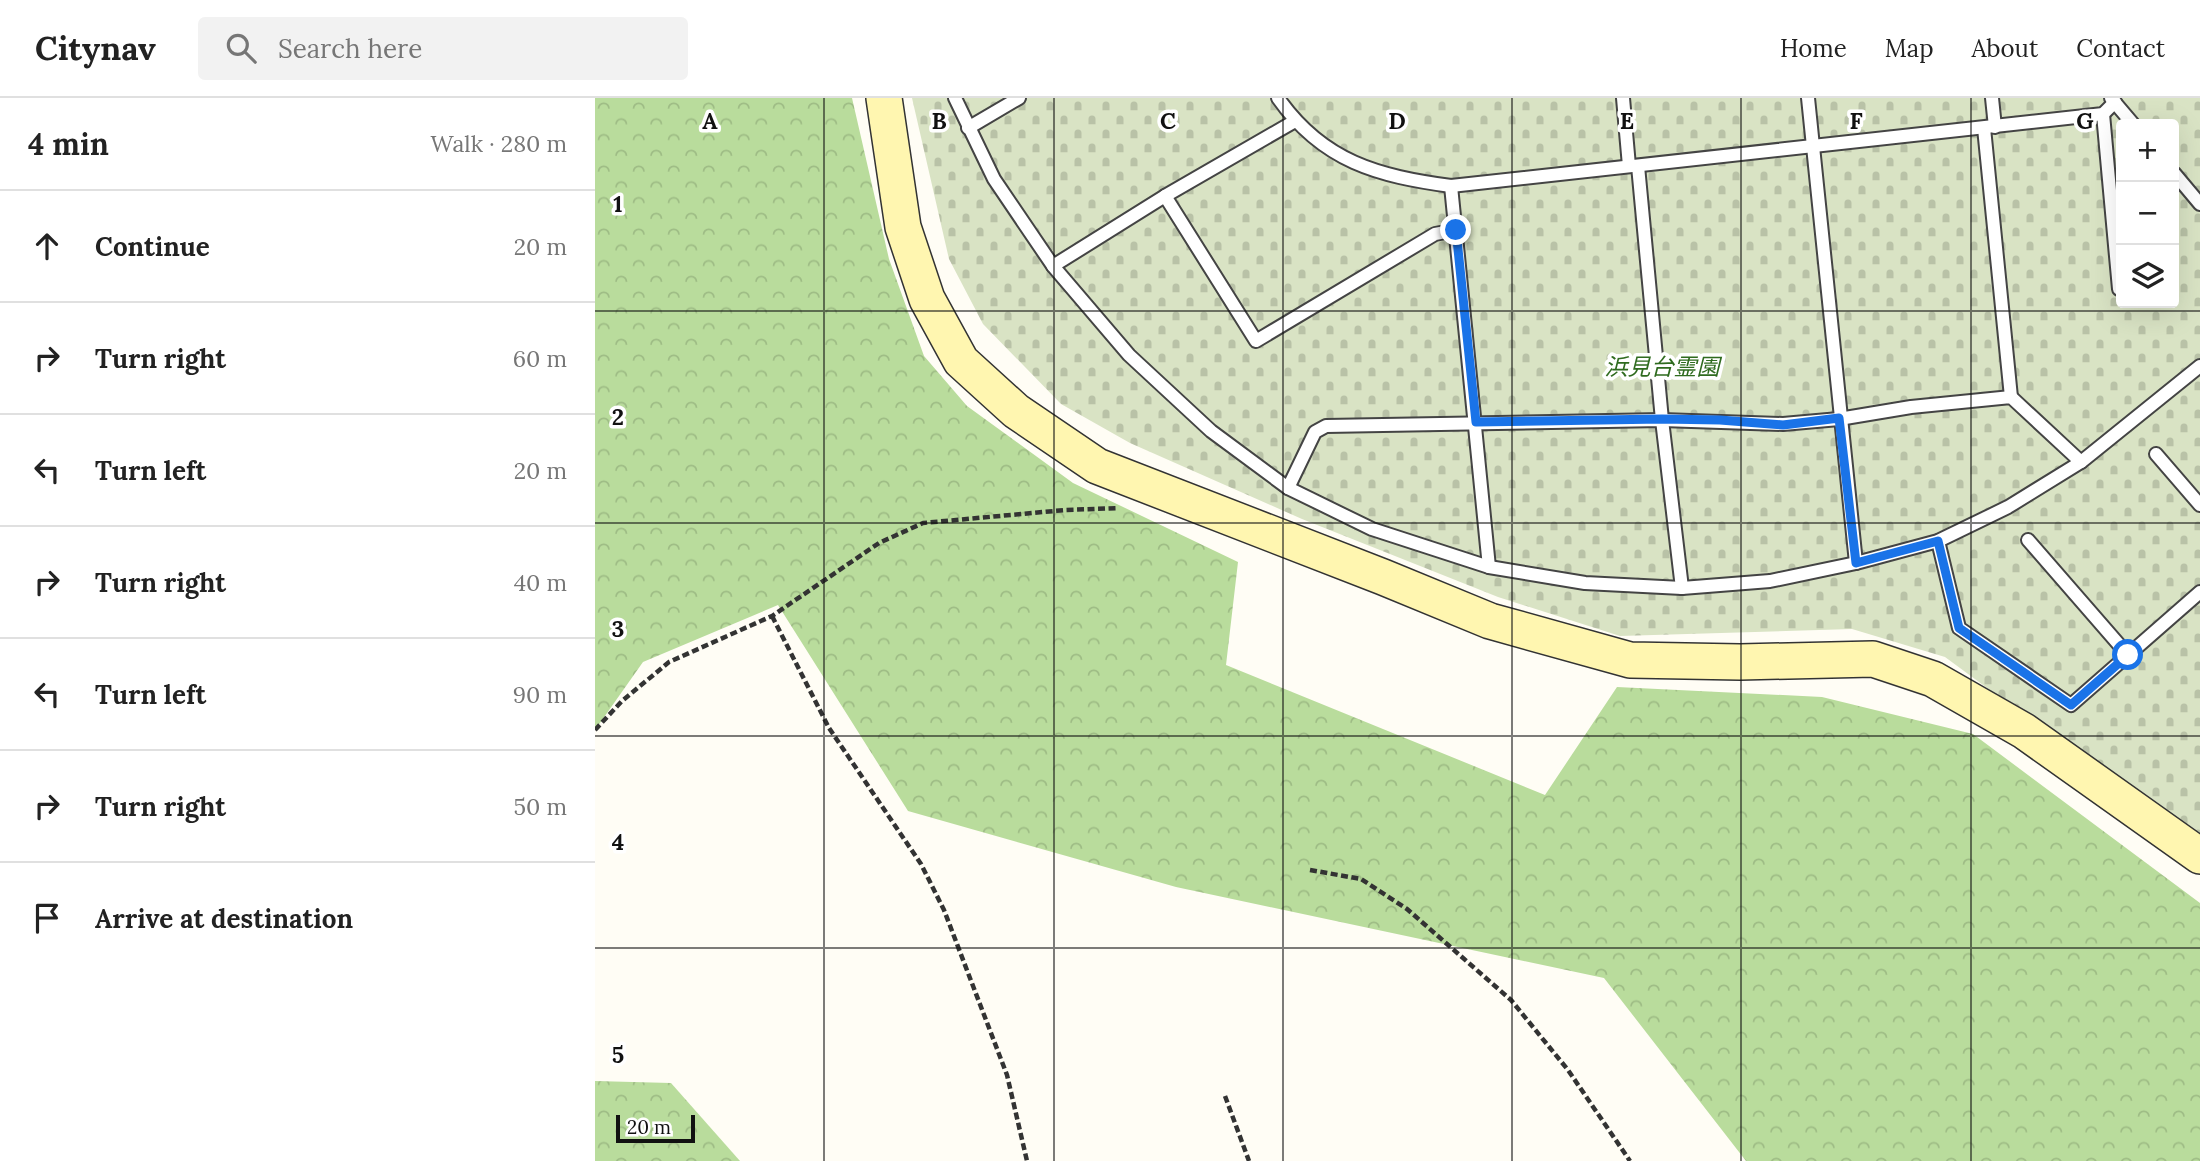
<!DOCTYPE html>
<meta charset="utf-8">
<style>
body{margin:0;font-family:Lora,"Noto Sans JP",serif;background:#f2f2f2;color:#222}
.controls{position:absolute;right:21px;top:21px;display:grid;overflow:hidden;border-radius:7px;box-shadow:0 7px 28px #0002}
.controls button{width:63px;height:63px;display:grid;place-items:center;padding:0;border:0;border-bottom:2px solid #e0e0e0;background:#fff;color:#222;font:35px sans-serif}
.scale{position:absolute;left:21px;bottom:18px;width:79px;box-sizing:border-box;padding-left:7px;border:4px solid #111;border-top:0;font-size:19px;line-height:24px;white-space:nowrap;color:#111;-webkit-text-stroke:5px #fff;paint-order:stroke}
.stop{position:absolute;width:21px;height:21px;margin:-16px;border:5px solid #1a73e8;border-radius:50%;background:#fff}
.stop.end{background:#1a73e8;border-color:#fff;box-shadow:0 2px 7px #0008}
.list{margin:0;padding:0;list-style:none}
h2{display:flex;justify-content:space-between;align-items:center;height:91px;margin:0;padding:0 28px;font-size:30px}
h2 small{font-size:23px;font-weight:400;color:#767676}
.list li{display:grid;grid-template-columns:46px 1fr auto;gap:21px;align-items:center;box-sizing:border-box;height:112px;padding:0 28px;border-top:2px solid #e0e0e0}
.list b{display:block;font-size:26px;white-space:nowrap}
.list em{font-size:23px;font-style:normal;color:#767676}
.icon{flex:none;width:38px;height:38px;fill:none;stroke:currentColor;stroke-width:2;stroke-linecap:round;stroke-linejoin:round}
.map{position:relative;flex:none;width:1605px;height:1063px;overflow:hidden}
header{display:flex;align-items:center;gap:42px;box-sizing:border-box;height:98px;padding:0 35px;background:#fff;border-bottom:2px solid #e0e0e0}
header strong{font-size:33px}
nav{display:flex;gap:38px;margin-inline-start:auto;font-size:24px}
.search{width:490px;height:63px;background:#f2f2f2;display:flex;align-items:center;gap:18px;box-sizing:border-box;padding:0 24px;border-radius:7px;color:#767676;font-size:26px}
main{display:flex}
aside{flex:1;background:#fff}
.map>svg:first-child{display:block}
.forest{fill:url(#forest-crowns)}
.cemetery{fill:url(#cemetery-stones);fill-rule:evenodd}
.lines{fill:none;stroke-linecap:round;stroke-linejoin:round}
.lane-casing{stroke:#444;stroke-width:16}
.secondary-casing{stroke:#333;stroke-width:38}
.path{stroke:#333;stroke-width:4.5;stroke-dasharray:7 3.5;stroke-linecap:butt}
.lane{stroke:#fff;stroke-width:12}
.secondary{stroke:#fff6b0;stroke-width:35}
.route{stroke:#1a73e8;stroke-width:9}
.grid{fill:none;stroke:#111;stroke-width:2;stroke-opacity:0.55}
.labels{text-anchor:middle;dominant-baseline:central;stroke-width:7;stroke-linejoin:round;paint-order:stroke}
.park-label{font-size:23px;font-style:italic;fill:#2f6b1f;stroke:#fff}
.grid-label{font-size:23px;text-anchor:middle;font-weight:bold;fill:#111;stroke:#fff;stroke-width:7;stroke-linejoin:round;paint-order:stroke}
</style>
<header>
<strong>Citynav</strong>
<div class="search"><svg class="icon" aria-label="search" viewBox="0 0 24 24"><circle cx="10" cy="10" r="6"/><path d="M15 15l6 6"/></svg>Search here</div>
<nav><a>Home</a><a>Map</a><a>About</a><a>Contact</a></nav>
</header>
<main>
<aside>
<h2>4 min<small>Walk · 280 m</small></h2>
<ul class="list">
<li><svg class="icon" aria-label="ahead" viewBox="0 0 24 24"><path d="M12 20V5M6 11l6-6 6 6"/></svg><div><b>Continue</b></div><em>20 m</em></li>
<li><svg class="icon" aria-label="right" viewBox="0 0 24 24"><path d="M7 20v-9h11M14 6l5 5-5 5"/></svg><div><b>Turn right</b></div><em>60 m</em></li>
<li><svg class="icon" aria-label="left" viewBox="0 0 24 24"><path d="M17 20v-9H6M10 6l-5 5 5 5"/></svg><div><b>Turn left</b></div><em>20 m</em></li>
<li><svg class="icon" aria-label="right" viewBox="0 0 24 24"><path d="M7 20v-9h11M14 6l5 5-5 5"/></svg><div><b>Turn right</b></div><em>40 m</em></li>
<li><svg class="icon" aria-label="left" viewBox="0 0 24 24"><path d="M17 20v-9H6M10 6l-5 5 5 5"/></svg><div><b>Turn left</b></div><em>90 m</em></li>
<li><svg class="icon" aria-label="right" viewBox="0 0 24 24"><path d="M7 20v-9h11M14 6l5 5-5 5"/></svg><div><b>Turn right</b></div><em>50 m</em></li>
<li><svg class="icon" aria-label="arrive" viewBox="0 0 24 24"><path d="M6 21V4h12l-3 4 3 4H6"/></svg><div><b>Arrive at destination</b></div></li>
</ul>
</aside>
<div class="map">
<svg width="1605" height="1063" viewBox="0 0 1605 1063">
<defs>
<pattern id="forest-crowns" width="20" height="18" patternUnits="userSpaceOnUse" patternTransform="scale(1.75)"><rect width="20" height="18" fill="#b9dc9c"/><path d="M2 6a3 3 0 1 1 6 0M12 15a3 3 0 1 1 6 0" fill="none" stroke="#9ebc85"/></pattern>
<pattern id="cemetery-stones" width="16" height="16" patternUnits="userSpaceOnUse" patternTransform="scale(1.75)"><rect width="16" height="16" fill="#d9e3c4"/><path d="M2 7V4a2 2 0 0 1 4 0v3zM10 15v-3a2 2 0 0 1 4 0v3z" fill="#b9c2a7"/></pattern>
</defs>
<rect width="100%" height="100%" fill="#fffdf5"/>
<g class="forest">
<polygon points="0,0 257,0 294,161 329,258 372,308 478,385 643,464 631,567 950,697 1022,589 1227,599 1378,636 1605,805 1605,1063 1151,1063 1009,880 581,789 313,713 183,507 48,564 0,632"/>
<polygon points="0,983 76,985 145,1063 0,1063"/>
</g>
<path class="cemetery" d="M317 0H1605V747L1350 559 1257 531 1025 538 903 499 707 421 535 345 466 306 388 226 354 161ZM1526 26H1579V205H1526Z"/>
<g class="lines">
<g class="lane-casing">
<g id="lane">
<polyline points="360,0 399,81 458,168 534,257 616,333 693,390 777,431 894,469 990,485 1087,490 1175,483 1261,465 1343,443 1413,409 1486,364 1605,268"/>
<path d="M683 0C728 64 783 78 856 88L1508 16 1520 4"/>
<polyline points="1028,0 1034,68"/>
<polyline points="1213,0 1261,465"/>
<polyline points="1397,0 1400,29"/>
<polyline points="1516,0 1538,26"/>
<polyline points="1508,16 1524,191"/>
<polyline points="373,30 424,0"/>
<polyline points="1389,30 1416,299"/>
<polyline points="1043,68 1067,322 1087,490"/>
<polyline points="1579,75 1605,106"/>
<polyline points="856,88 894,469"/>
<polyline points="570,98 661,243 840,136 861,132"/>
<polyline points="458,168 570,98 700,23"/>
<polyline points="1561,356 1605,407"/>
<polyline points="693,390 720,334 731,328 1067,322 1188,326 1244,321 1316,309 1416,299 1486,364"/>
<polyline points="1433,442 1533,557"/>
<polyline points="1343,443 1364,530 1476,607 1605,494"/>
</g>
</g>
<g class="secondary-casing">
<polyline id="secondary" points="289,0 308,129 332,201 366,263 421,313 502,368 788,479 895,523 1035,562 1145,564 1278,561 1338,581 1429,633 1605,758"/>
</g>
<g class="path">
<polyline points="177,518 234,630 326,766 349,812 412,977 432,1063"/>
<polyline points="0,632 27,603 74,564 177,518 284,445 328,425 470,412 524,410"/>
<polyline points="715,772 766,781 812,811 916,902 973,972 1035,1063"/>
<polyline points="630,998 654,1063"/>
</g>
<use href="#lane" class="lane"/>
<use href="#secondary" class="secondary"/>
</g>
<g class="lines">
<polyline class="route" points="861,132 881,324 1067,321 1125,322 1188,327 1244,320 1261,465 1343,443 1364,530 1476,607 1533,557"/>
</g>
<path class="grid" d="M229 0V1063M459 0V1063M688 0V1063M917 0V1063M1146 0V1063M1376 0V1063M0 213H1605M0 425H1605M0 638H1605M0 850H1605"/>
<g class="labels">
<g class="park-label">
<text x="1067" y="268">浜見台霊園</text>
</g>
</g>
<g class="grid-label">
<text x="115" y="31">A</text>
<text x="344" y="31">B</text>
<text x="573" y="31">C</text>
<text x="802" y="31">D</text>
<text x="1032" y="31">E</text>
<text x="1261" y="31">F</text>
<text x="1490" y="31">G</text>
<text x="23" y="114">1</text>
<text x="23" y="327">2</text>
<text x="23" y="539">3</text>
<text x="23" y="752">4</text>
<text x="23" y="965">5</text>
</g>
</svg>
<div class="controls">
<button>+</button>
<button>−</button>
<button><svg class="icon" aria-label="layers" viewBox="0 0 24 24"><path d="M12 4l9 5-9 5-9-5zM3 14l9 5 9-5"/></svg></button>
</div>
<div class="scale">20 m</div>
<div class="stop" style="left:1533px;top:557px"></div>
<div class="stop end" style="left:861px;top:132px"></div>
</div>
</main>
